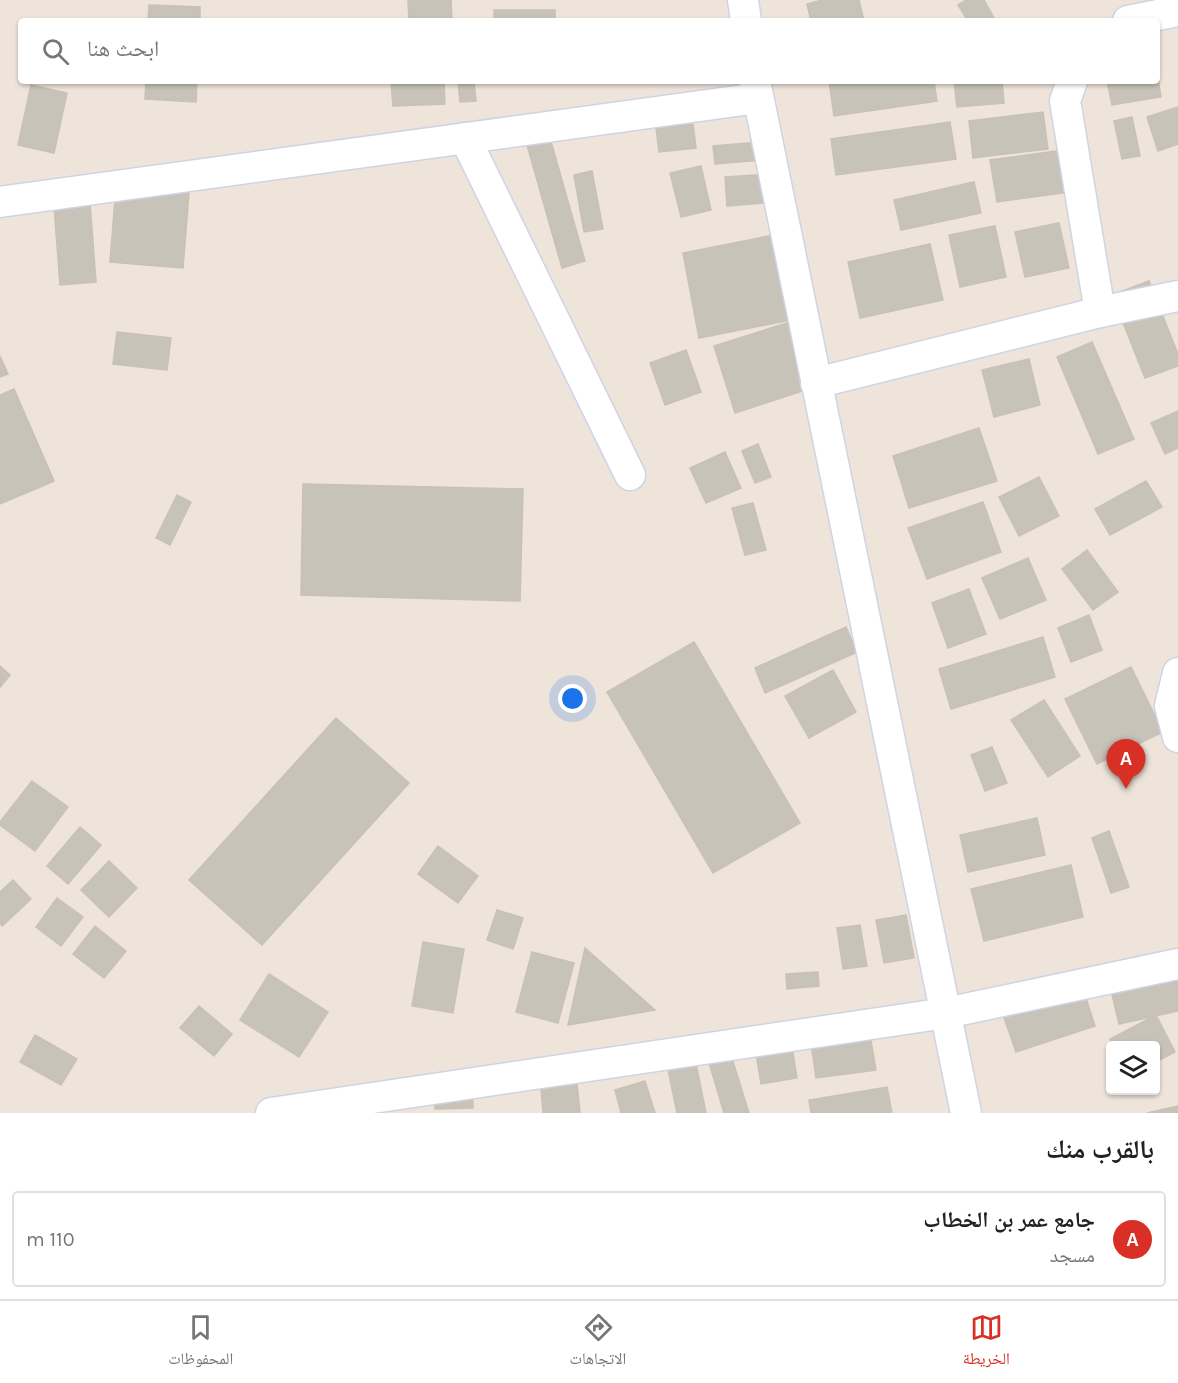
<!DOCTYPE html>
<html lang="ar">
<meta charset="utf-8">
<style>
body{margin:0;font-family:Karla,"Noto Naskh Arabic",sans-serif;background:#f2f2f2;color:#222;direction:rtl}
.controls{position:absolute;right:18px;bottom:18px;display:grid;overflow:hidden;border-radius:6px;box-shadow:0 2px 4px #0004}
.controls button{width:54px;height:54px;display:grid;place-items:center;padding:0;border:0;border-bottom:2px solid #e0e0e0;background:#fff;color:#222;font:30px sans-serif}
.you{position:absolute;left:573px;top:699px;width:21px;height:21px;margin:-15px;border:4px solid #fff;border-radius:50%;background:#1a73e8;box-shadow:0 0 0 9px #1a73e833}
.badge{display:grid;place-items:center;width:39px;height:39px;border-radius:50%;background:#d93025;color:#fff;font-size:20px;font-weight:700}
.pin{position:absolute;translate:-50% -50px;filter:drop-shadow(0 2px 3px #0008)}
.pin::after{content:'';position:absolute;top:32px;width:21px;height:18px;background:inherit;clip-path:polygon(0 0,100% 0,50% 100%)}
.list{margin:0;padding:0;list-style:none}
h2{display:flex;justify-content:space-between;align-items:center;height:78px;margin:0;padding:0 24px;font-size:26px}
h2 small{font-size:20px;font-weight:400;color:#767676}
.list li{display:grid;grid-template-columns:39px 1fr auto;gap:18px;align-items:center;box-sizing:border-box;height:96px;margin:0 12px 12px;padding:0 12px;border:2px solid #e0e0e0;border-radius:6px}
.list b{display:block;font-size:22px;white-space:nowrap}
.list p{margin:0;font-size:20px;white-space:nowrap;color:#767676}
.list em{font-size:20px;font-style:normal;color:#767676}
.icon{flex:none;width:33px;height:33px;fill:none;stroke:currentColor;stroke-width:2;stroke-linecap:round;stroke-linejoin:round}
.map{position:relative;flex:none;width:1178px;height:1113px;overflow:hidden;direction:ltr}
.search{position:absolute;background:#fff;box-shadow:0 2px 4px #0004;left:18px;right:18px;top:18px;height:66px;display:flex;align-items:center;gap:15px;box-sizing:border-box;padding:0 21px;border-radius:6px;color:#767676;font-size:22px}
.sheet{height:186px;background:#fff}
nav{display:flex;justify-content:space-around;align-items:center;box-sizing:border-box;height:84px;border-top:2px solid #e0e0e0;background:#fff;font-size:16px;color:#767676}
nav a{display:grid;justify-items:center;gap:3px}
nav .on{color:#d93025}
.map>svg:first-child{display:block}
.building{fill:#c8c3b9;stroke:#c9c1b4;stroke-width:1.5}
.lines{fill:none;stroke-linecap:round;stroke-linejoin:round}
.street-casing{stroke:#cfd4e5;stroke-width:33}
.street{stroke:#fff;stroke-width:30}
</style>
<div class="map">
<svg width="1178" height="1113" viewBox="0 0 1178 1113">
<rect width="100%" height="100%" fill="#eee4da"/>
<g class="building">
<polygon points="408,0 451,0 452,20 409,21"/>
<polygon points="822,0 859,0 864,21 811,21 807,4"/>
<polygon points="966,0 984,0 994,18 990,21 968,21 958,5"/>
<polygon points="149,5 200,7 200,21 148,21"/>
<rect x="494" y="10" width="61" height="11"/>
<polygon points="1157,72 1161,97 1112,105 1107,81 1157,81"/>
<polygon points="146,81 197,81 196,102 145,99"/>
<polygon points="391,81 444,81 445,104 393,106"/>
<polygon points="458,81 474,81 476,101 460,102"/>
<polygon points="829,81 934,81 937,101 834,116"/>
<polygon points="954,81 1002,81 1004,103 957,107"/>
<polygon points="31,85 67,93 54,153 18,145"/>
<polygon points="1178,107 1178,144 1158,151 1147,117"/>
<polygon points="1043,112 1048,149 973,158 969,121"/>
<polygon points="1132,117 1140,156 1122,159 1114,121"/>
<polygon points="950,122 956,159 836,175 831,139"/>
<polygon points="693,124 696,148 659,152 656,128"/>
<polygon points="550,138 585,261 562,268 527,145"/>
<polygon points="760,142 762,160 715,164 713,146"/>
<polygon points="1063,150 1069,192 997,202 990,160"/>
<polygon points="701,166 711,210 681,217 670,173"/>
<polygon points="592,171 603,229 584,232 574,175"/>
<polygon points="774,174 776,202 727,206 725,177"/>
<polygon points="974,182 981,213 901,230 894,200"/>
<polygon points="116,187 189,193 183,268 110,262"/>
<polygon points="90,203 96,282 60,285 54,206"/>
<polygon points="1059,223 1069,268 1025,277 1015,232"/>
<polygon points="995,226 1006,277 960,287 949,235"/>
<polygon points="774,235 791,320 699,338 683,253"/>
<polygon points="930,244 943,300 860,318 848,262"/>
<polygon points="1149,281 1178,354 1178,366 1145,378 1112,295"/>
<polygon points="806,317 827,383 735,413 714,346"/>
<polygon points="117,332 171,338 167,370 113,364"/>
<polygon points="1092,342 1134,439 1098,454 1057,357"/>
<polygon points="686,350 701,392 665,405 650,363"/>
<polygon points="0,356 8,374 0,377"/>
<polygon points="1029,359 1040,405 994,417 982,370"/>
<polygon points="14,389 54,481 0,504 0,395"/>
<polygon points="1178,411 1178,448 1165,454 1151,423"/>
<polygon points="979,428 997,481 909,508 893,456"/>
<polygon points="758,444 771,477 755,483 742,451"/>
<polygon points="725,452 741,488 706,503 690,468"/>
<polygon points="1039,477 1059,516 1019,536 999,497"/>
<polygon points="1146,481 1162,507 1110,535 1095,509"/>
<polygon points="303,484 523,489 520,601 301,595"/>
<polygon points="177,495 191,502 170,545 156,538"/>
<polygon points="983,502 1001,552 927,579 908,528"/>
<polygon points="753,503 766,550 745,555 732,508"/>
<polygon points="1087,550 1118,592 1093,610 1062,569"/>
<polygon points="1028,558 1046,600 1000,619 982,578"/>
<polygon points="969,589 986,634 948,648 932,603"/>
<polygon points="1089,615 1102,650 1071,662 1058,628"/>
<polygon points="846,627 857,652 765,693 755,668"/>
<polygon points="1043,637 1055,677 951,709 939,669"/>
<polygon points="694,642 800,823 713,873 607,692"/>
<polygon points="0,666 10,675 0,687"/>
<polygon points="1131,667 1163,732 1097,764 1065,699"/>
<polygon points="833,670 856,712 809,738 785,696"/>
<polygon points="1044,700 1080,756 1048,777 1011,720"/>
<polygon points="336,718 409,783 262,945 189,880"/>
<polygon points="992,747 1007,783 985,791 971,755"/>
<polygon points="32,781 68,807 35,851 0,825 0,822"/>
<polygon points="1037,818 1045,855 968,872 960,835"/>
<polygon points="80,827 101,845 68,884 47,866"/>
<polygon points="1109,831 1129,887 1111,893 1092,838"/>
<polygon points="438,846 478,876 458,903 418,874"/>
<polygon points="109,861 137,888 109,917 81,890"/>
<polygon points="1071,865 1083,917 984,941 971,889"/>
<polygon points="13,880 31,899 2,926 0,923 0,892"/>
<polygon points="57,898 83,917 61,946 36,927"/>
<polygon points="497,910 523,918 513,949 487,940"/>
<polygon points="906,915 914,958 884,963 876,920"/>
<polygon points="860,925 867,966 843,969 837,928"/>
<polygon points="95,926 126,951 104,978 73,954"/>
<polygon points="423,942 464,949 453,1013 412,1006"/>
<polygon points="585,948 655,1010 568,1025"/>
<polygon points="532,952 574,963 558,1023 516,1012"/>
<polygon points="1178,953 1178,1011 1119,1024 1106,969"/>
<polygon points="818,972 819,986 787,989 786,974"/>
<polygon points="269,974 328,1012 299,1057 240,1020"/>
<polygon points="1080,980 1095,1026 1016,1052 1000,1006"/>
<polygon points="199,1006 232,1034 214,1056 180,1028"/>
<polygon points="1156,1015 1175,1052 1156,1062 1156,1046 1113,1046 1110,1039"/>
<polygon points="35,1035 77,1059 61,1085 20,1062"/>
<polygon points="870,1035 876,1070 816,1078 811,1043"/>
<polygon points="692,1044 706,1113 677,1113 664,1050"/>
<polygon points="792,1047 797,1078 761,1084 756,1053"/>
<polygon points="729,1049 749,1113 724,1113 707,1056"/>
<polygon points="472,1079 473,1108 435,1109 434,1080"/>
<polygon points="645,1081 655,1113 621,1113 615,1090"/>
<polygon points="577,1083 580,1113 543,1113 541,1087"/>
<polygon points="887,1087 892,1113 811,1113 809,1100"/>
<polygon points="1178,1106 1178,1113 1147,1113"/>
</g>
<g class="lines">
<g class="street-casing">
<g id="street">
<polyline points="743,0 746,21"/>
<polyline points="1128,21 1178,11"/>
<polyline points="755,81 966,1113"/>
<polyline points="465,138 630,475"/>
<polyline points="0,202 758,98"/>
<polyline points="1100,312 1178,296"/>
<polyline points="816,383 1100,312 1065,101 1072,81"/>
<polyline points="1178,673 1170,706 1178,737"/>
<polyline points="271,1113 946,1013 1178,964"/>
</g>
</g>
<use href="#street" class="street"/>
</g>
</svg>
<div class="controls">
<button><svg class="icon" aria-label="layers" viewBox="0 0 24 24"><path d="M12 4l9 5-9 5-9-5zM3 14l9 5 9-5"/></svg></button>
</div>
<div class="you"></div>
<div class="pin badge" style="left:1126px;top:789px">A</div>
<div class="search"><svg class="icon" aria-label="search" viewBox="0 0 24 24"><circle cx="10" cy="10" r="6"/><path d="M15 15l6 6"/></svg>ابحث هنا</div>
</div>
<section class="sheet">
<h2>بالقرب منك<small></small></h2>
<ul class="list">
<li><span class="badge">A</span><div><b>جامع عمر بن الخطاب</b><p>مسجد</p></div><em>110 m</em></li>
</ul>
</section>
<nav>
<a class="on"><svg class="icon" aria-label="map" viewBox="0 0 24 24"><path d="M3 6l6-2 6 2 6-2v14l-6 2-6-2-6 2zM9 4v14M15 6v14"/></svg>الخريطة</a>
<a><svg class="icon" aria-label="directions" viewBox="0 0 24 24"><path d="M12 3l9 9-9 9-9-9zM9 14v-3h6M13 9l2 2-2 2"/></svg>الاتجاهات</a>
<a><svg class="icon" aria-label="saved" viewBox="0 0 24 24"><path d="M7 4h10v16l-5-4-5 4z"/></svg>المحفوظات</a>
</nav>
